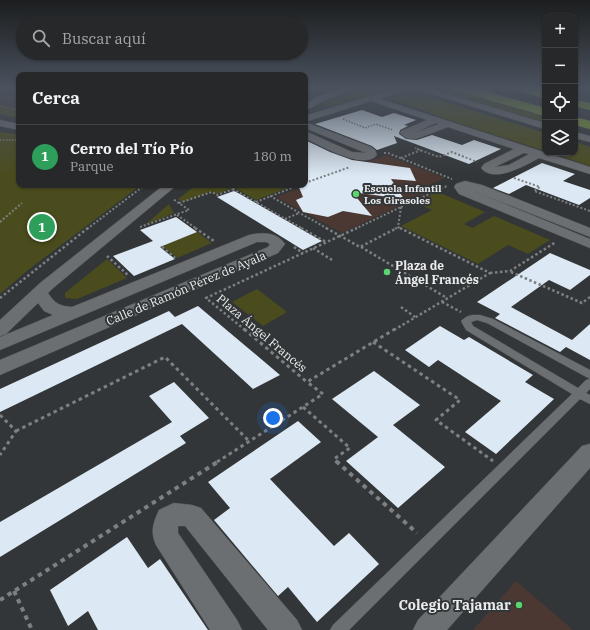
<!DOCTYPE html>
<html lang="es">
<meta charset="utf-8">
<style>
body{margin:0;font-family:"IBM Plex Serif",serif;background:#2e3032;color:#f1f3f6}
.controls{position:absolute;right:12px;top:12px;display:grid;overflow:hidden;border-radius:8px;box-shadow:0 1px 3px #0004}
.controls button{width:36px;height:36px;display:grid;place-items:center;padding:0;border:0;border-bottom:1px solid #424447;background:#26282a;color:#f1f3f6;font:20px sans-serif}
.you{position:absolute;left:273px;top:418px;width:14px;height:14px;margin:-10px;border:3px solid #fff;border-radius:50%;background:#1a73e8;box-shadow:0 0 0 6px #1a73e833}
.badge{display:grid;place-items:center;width:26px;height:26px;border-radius:50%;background:#5bd56e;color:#fff;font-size:13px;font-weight:700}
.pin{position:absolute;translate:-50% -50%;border:2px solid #fff;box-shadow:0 1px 4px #0006}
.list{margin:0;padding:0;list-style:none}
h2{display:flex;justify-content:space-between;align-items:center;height:52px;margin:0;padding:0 16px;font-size:17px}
h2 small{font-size:13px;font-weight:400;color:#a4a6a8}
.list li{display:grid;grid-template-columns:26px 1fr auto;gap:12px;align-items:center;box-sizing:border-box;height:64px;padding:0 16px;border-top:1px solid #424447}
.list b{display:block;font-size:15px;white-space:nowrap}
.list p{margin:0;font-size:13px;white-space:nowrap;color:#a4a6a8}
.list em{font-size:13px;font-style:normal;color:#a4a6a8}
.icon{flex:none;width:22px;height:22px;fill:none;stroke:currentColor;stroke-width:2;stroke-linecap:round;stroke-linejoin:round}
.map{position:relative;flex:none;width:590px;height:630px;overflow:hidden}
.search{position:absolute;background:#26282a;box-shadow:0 1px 3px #0004;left:16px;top:16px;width:292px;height:44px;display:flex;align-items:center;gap:10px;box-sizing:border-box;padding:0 14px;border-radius:22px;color:#a4a6a8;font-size:15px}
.panel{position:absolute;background:#26282a;box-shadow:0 1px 3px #0004;left:16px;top:72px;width:292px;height:116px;border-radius:8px}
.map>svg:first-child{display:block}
.education{fill:#4b3832}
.green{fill:#4b4c1d}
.building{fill:#dce8f3}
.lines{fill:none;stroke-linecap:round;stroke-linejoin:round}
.lane-casing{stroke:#515355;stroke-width:1}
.street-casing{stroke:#515355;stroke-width:1}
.highway-casing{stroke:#515355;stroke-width:1}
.path-far4{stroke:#7d8082;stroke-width:1.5;stroke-dasharray:1.5 1.5;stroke-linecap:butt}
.path-far3{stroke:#7d8082;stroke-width:2;stroke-dasharray:2 2;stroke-linecap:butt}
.path-far2{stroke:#7d8082;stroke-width:2.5;stroke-dasharray:2.5 2.5;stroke-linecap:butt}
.path-far1{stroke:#7d8082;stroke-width:3;stroke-dasharray:3.5 3.5;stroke-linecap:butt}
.path{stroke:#7d8082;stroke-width:4;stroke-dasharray:4.5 4.5;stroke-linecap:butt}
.lane{fill:#6c6f72;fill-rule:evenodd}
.street{fill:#6c6f72;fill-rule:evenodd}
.highway{fill:#799732;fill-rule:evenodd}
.poi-dot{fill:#5bd56e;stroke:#333638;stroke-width:1.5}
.labels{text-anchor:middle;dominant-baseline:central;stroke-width:4;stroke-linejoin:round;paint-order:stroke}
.far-poi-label{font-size:10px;font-weight:bold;fill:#e9ebec;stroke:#333638;text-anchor:start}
.poi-label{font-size:12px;font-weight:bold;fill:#e9ebec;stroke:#333638;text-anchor:start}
.street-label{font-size:12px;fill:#e9ebec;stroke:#333638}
.near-poi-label{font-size:14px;font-weight:bold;fill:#e9ebec;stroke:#333638;text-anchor:end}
</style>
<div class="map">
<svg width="590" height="630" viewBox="0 0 590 630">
<rect width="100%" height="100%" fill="#333638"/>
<g class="education">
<polygon points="0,88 19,88 19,110 0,105"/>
<polygon points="386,155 445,178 426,187 433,190 342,233 276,197"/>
<polygon points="516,581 573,630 473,630"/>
</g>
<g class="green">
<polygon points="369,88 390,89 333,106 325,106 321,103"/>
<polygon points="437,88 450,88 545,115 545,122 446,93 449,92"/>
<polygon points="416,96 439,100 545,133 545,151 446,119 390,98"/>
<polygon points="0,106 19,111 19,118 0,114"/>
<polygon points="0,132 19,135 19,185 141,185 28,270 0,294"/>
<polygon points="575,142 590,147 590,166 552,153 575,153"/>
<polygon points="196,185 221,185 230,189 217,194 212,191 183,202 178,199"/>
<polygon points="230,185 257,185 260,187 265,185 295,185 256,200"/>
<polygon points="438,192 485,212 464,224 472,228 494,216 550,240 528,254 508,245 478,264 401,226 432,210 416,202"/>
<polygon points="169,204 174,213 145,225"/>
<polygon points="197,232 212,243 177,258 162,246"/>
<polygon points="107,259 127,278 77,299 65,298 65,293"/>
<polygon points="257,289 287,312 263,326 232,302"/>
</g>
<g class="building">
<polygon points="362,110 382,117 394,113 416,120 404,125 408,126 400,130 399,134 406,139 417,140 432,135 462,145 474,140 501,149 469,164 394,136 397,143 377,150 372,146 315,124"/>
<polygon points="305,140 330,152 352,160 410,168 416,181 391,179 404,199 352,192 372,216 343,211 328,217 303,212 296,200 303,197 298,185 305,185"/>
<polygon points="542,163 575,174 563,181 590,190 590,198 579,205 526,185 509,194 493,188"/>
<polygon points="234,191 240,194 322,241 303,250 217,197"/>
<polygon points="176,217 197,232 160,247 175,259 134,276 113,256 153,241 140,230"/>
<polygon points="550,253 590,270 590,275 570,290 549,280 511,307 572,340 590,324 590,360 566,347 560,352 495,318 500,314 477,302"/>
<polygon points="198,306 280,375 253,389 182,324 0,412 0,389 169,311 175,317"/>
<polygon points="440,326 464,340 469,337 533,375 525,382 554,399 496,454 465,432 501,401 438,360 429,367 405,350"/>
<polygon points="374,371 420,405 393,425 445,467 398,508 346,461 378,437 332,399"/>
<polygon points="174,382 209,418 180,436 186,443 0,557 0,522 172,422 149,396"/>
<polygon points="298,421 321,442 270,479 334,546 349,533 379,564 317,622 288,587 278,596 214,520 230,508 208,482"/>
<polygon points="127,537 148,568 160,559 208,630 98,630 88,611 68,626 50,590"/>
</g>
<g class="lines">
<g class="lane-casing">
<polygon id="lane" points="472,315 480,315 493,319 590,370 590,379 487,323 477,320 471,322 473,326 578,388 586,380 590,379 590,389 586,393 590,395 590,404 580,399 349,630 330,630 333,625 572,394 466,330 461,321 466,317"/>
</g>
<g class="street-casing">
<g id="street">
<polygon points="347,88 361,88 325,100 305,111 305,104 319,96"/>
<path d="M396 88H409L380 99 590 167V174L539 158C526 165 494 184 481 168L484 164 514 149 448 127 416 139 406 138 400 133 401 131 427 120 371 101 305 122V116ZM436 123 439 124 414 133ZM524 153 529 154 509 165 495 167Z"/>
<polygon points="413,88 427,88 545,123 545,129"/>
<polygon points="0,120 19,124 19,130 0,126"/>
<path d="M305 122 371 147 375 150 377 155C364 171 319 145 305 138V131L352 152 366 153 305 128Z"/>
<polygon points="575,132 590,136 590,142 575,138"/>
<polygon points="465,181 482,185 590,228 590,237 471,190 590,239 590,248 459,194 454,187 456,184"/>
<path d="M164 185H177L52 289 48 293C55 304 60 306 72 307L249 235C262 232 277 232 285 244L278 253 0 375V360L268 247 270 244 266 242H257L0 350V337L53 315 44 311 38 303 6 334 0 336V320L40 283Z"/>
<polygon points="590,444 590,468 447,630 413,630 418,620 582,446"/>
<path d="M174 503 192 505 201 508 297 620 302 630H268L185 526H178V533L237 620 242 630H210L156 545C150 532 153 523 159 510Z"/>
</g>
</g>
<g class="highway-casing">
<g id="highway">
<polygon points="454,88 472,88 545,108 545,116 455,90"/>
<polygon points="513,88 531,88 545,92 545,98 514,90"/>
<polygon points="575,100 590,103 590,110 575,106"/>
<polygon points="575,117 590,121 590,129 575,125"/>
</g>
</g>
<g class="path-far4">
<polyline points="305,89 309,88"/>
<polyline points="0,106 19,110"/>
<polyline points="343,119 365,128 376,124 393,130"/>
<polyline points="0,140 19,140"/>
<polyline points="415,148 420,150"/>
</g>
<g class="path-far3">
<polyline points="417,149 439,157 452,152 477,162"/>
<polyline points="384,153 388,153 452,179"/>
<polyline points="401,158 421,150"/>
<polyline points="514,178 540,187 534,191 590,211"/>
<polyline points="305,183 350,167"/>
<polyline points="226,185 303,229"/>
<polyline points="270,196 328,229"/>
<polyline points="256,202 299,185"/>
<polyline points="179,203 212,192 217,195 234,189"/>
<polyline points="401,207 398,227 402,229"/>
<polyline points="401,207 447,186"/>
<polyline points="177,215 197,229"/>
<polyline points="285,219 299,213"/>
<polyline points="0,222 22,203"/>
<polyline points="140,227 189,210 173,199"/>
<polyline points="87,229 145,185"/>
<polyline points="355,229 401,207"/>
<polyline points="395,229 398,227"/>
</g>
<g class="path-far2">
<polyline points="195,228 214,241"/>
<polyline points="301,228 326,242"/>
<polyline points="326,228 360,247 397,228"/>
<polyline points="162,247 175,258"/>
<polyline points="294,247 303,253"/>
<polyline points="361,247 447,298"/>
<polyline points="313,248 332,260"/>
<polyline points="107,256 129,276"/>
<polyline points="511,272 582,303 590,297"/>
<polyline points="490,273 510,271 556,242"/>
<polyline points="0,298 88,228"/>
<polyline points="442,302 461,312"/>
<polyline points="401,307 415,317"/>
<polyline points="245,330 206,298 357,228"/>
<polyline points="394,330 490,273 400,228"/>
</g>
<g class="path-far1">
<polyline points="244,329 307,382 395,329"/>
<polyline points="373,342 460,400 436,420 493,461"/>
<polyline points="303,407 350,448 334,459 337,462"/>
<polyline points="0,415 16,431 0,455"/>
<polyline points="16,431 165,357 249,441"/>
<polyline points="217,462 323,394 307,382"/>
</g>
<g class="path">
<polyline points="336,461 417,533"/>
<polyline points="14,591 32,630"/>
<polyline points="0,600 219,461"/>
</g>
<use href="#lane" class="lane"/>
<use href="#street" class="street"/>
<use href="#highway" class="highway"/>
</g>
<linearGradient id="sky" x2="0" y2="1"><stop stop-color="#1c1e1f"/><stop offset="0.5" stop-color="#4a525e"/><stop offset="1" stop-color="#4a525e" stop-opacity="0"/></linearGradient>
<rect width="590" height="176" fill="url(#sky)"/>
<g class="poi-dot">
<circle cx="356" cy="194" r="4"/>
<circle cx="387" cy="272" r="4"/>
<circle cx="519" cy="605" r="4"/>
</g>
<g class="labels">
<g class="far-poi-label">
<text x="364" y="188">Escuela Infantil<tspan x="364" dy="12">Los Girasoles</tspan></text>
</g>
<g class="poi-label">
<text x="395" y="265">Plaza de<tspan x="395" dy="14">Ángel Francés</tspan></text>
</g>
<g class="street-label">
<text transform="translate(186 288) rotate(-23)">Calle de Ramón Pérez de Ayala</text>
<text transform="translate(262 333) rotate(40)">Plaza Ángel Francés</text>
</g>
<g class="near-poi-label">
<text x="511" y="605">Colegio Tajamar</text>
</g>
</g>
</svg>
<div class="controls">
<button>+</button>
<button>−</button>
<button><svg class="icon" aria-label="locate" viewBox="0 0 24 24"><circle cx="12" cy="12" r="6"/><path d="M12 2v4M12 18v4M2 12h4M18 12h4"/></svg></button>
<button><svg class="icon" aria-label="layers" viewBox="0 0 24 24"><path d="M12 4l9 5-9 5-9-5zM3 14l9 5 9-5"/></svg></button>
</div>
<div class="you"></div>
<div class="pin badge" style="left:42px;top:227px;background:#2e9e5b">1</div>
<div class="search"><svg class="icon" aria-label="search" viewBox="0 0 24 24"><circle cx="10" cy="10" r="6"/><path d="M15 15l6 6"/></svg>Buscar aquí</div>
<section class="panel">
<h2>Cerca<small></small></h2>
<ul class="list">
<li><span class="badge" style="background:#2e9e5b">1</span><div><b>Cerro del Tío Pío</b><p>Parque</p></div><em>180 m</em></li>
</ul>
</section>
</div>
